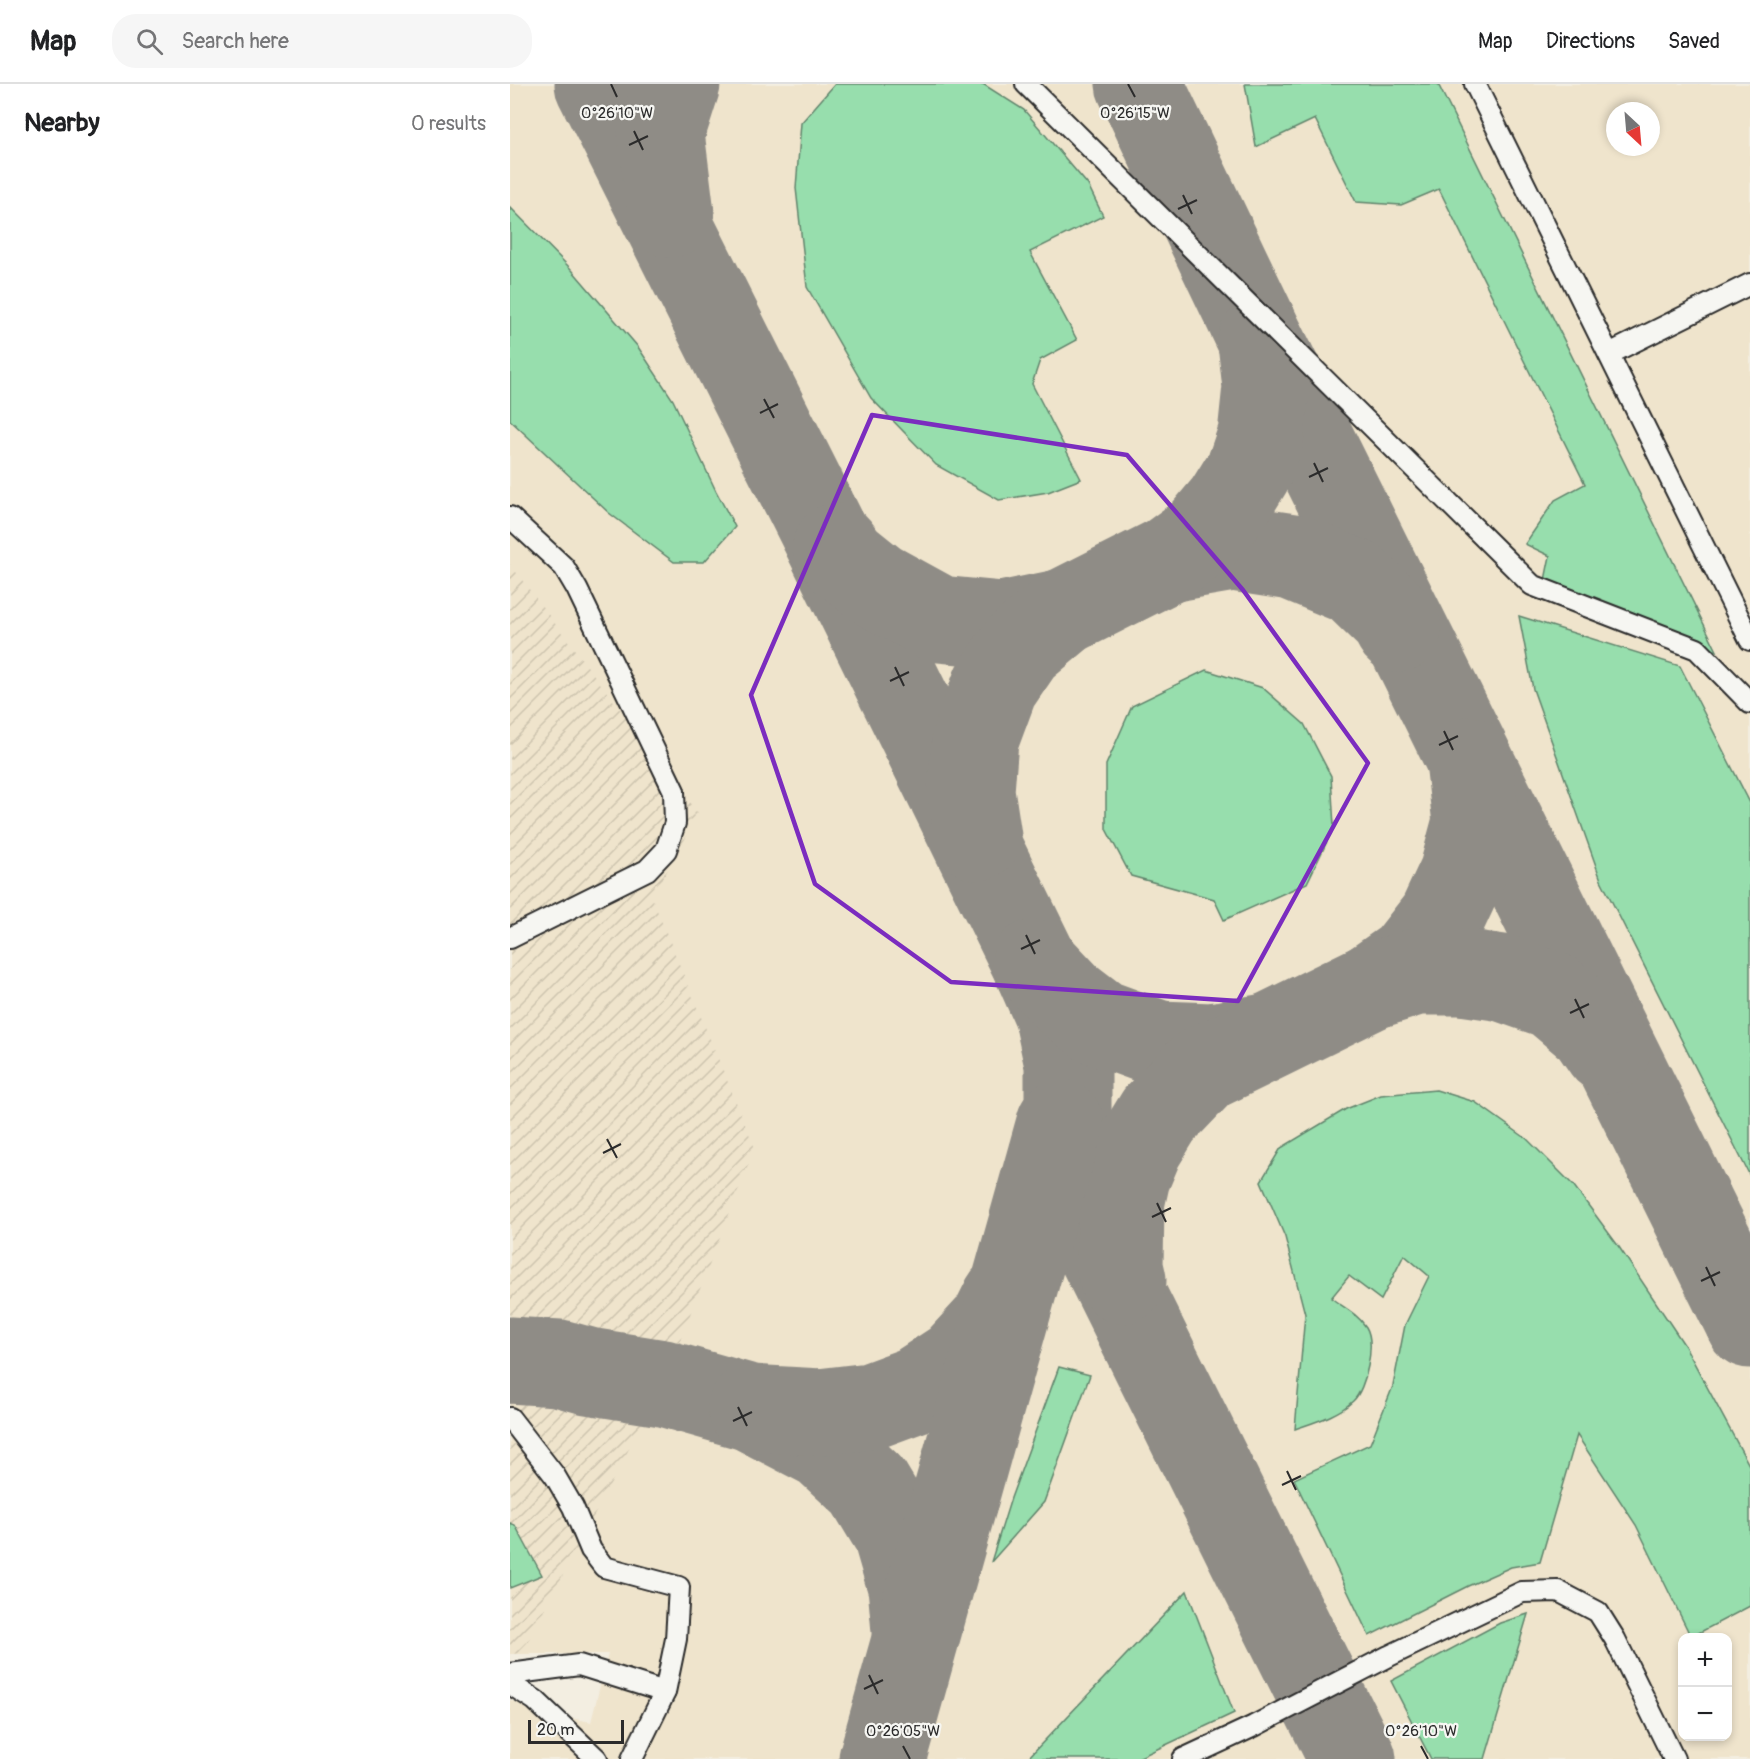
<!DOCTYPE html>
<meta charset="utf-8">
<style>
body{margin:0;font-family:Pangolin,sans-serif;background:#f6f6f6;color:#202124}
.controls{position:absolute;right:18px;bottom:18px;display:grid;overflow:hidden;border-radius:12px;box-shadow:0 3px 9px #0003}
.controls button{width:54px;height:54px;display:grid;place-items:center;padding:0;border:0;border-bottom:2px solid #e0e0e0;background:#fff;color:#202124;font:30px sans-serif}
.compass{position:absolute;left:1096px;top:18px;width:54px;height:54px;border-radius:50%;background:#fff;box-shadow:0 3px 9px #0003;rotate:154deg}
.scale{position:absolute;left:18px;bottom:15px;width:96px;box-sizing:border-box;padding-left:6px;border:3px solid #2b2b2b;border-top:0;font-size:16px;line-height:21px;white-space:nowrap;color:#2b2b2b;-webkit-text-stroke:4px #f6f6f2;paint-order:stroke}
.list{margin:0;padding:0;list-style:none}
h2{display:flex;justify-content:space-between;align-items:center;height:78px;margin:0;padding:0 24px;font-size:26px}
h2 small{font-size:20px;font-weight:400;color:#757577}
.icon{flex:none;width:33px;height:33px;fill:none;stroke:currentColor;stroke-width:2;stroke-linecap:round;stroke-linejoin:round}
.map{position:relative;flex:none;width:1240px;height:1675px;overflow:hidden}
header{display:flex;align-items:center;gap:36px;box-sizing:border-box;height:84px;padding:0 30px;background:#fff;border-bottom:2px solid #e0e0e0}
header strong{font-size:28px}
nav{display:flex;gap:33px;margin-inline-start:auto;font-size:21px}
.search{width:420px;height:54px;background:#f6f6f6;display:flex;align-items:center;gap:15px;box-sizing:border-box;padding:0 21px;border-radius:24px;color:#757577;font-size:22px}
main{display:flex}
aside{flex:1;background:#fff}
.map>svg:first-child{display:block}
.built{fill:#efe4cc;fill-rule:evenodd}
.industrial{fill:url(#industrial-furrows)}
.grass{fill:#97dead;stroke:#61846c;stroke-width:1.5}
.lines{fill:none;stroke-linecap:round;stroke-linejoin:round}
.taxiway{stroke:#8f8c86;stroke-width:87}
.service-casing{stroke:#2b2b2b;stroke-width:24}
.service{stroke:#f6f6f2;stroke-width:20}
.marked{fill:none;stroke:#7b2cbf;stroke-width:4.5;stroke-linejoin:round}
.ticks{fill:none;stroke:#2b2b2b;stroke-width:2}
.ticks-label{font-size:15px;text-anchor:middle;fill:#2b2b2b;stroke:#f6f6f2;stroke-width:4.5;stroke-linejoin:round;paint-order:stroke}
</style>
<header>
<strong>Map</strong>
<div class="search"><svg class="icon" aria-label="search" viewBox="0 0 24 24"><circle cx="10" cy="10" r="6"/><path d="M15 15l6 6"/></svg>Search here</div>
<nav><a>Map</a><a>Directions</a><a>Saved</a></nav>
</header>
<main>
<aside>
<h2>Nearby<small>0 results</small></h2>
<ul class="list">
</ul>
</aside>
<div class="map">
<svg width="1240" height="1675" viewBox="0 0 1240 1675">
<defs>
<pattern id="industrial-furrows" width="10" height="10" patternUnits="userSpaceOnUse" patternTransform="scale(1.5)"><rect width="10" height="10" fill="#efe4cc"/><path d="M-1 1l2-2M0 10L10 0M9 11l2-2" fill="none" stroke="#cdc4af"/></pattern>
</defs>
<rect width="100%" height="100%" fill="#f3eee1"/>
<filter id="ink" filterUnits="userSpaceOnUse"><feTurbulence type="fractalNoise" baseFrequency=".0167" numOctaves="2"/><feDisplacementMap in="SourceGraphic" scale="12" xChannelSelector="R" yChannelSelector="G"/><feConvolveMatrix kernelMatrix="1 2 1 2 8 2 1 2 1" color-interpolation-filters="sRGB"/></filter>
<g filter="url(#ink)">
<path class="built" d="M0 0H1240V1675H0V1616L37 1629 81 1638 98 1570H0ZM1105 27H1141V63H1105ZM1172 1554H1218V1652H1172Z"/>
<polygon class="industrial" points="0,480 189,730 142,814 245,1064 153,1300 12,1569 0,1570"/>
<g class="grass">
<polygon points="325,0 473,0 514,26 578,101 593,132 520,168 567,256 530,276 522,300 571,395 538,408 489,416 426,381 361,314 297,203 286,104 291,39"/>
<polygon points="735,0 928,0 1207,567 1033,506 1040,472 1015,460 1045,416 1075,400 929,105 891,121 846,118 805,35 746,63"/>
<polygon points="0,123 62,186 128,263 163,316 206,407 225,443 194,478 164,478 99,429 0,336"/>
<polygon points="1009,532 1170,582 1240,719 1240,1092 1091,796 1023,605"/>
<polygon points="696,586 753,604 794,640 821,692 824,743 797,799 714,836 704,815 621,792 596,745 596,681 622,622"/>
<path d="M926 1006 965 1018 1017 1055 1064 1102 1109 1163 1175 1262 1240 1383V1522L1181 1553 1126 1441 1067 1351 1030 1478 1001 1483 958 1502 859 1552 784 1395 860 1360 883 1302 895 1241 919 1192 894 1171 871 1216 839 1192 821 1214C833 1223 848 1230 856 1243 866 1259 856 1305 843 1317 827 1332 805 1338 785 1345L795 1230 775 1153 751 1097 771 1064 836 1025 871 1011Z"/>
<polygon points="549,1283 580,1291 534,1418 481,1478 501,1414"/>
<polygon points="0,1439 5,1441 32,1491 0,1504"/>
<polygon points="677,1507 724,1629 626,1675 517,1675"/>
<polygon points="1018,1530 975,1675 921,1675 881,1597 990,1539"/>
</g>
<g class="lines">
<g class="taxiway">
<polyline points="88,0 310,441 525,879 547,929 558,980 558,1075 580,1146 843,1675"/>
<polyline points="629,0 750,254 1240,1241"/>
<polyline points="161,130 151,50 167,0"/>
<polyline points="326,463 336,476 367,501 429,535 492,541 554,528"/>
<polyline points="659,475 723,464 783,473 846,499 882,534 888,545"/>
<polyline points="468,753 461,707 465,656 485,602 511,564 554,528 659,475 693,450 718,420 739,386 751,351 756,303 751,258"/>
<polyline points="525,879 559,915 589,938 649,960 702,962 757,953"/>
<polyline points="862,902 899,876 931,835 952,790 966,738 959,676"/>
<polyline points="613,1196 610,1183 611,1120 617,1093 630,1062 649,1031 693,985 862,902 906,888 951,888 993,894 1044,912 1082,944 1097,966"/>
<polyline points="0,1276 49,1279 78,1287 153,1299 241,1324 316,1363 358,1402 385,1447 401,1502 405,1547"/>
<polyline points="241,1324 310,1328 361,1322 407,1305 448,1278 483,1240 496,1214"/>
<polyline points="372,1675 550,1039"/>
</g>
<g class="service-casing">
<g id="service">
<polyline points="516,0 1022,501 1187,565 1240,619"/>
<polyline points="965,0 1240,556"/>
<polyline points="1099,270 1240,200"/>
<polyline points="0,433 54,483 67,505 164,707 165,739 156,766 137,786 0,854"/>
<polyline points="0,1334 45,1392 63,1423 81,1466 94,1483 169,1503 166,1555 155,1608 122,1675"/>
<polyline points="0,1590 69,1581 155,1608"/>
<polyline points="0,1600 25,1616 87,1675"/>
<polyline points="673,1675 744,1642 879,1572 1012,1508 1048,1507 1088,1528 1105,1555 1164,1675"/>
</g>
</g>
<use href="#service" class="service"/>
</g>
</g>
<path class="marked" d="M362 331 617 371 733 506 858 679 728 917 441 898 305 800 241 611Z"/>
<path class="ticks" d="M101 0 107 13M618 0 625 13M124 47 133 66M119 61 138 52M673 111 682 130M668 125 687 116M254 315 264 334M250 329 268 320M804 379 813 398M799 393 818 384M385 583 394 602M380 597 399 588M934 647 943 666M929 661 948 652M516 851 525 870M511 865 530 856M1065 915 1074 934M1060 929 1079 920M97 1055 107 1074M93 1069 111 1060M647 1119 656 1138M642 1133 661 1124M1196 1183 1205 1202M1191 1197 1210 1188M228 1323 237 1342M223 1337 242 1328M777 1387 786 1406M772 1401 791 1392M359 1591 368 1610M354 1605 373 1596M393 1662 400 1675M911 1662 918 1675"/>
<g class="ticks-label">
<text x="107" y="34">0°26'10"W</text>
<text x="625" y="34">0°26'15"W</text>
<text x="393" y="1652">0°26'05"W</text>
<text x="911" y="1652">0°26'10"W</text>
</g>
</svg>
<div class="controls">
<button>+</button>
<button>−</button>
</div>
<svg class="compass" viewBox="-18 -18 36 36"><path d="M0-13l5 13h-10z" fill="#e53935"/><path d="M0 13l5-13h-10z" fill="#757577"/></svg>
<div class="scale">20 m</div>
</div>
</main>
